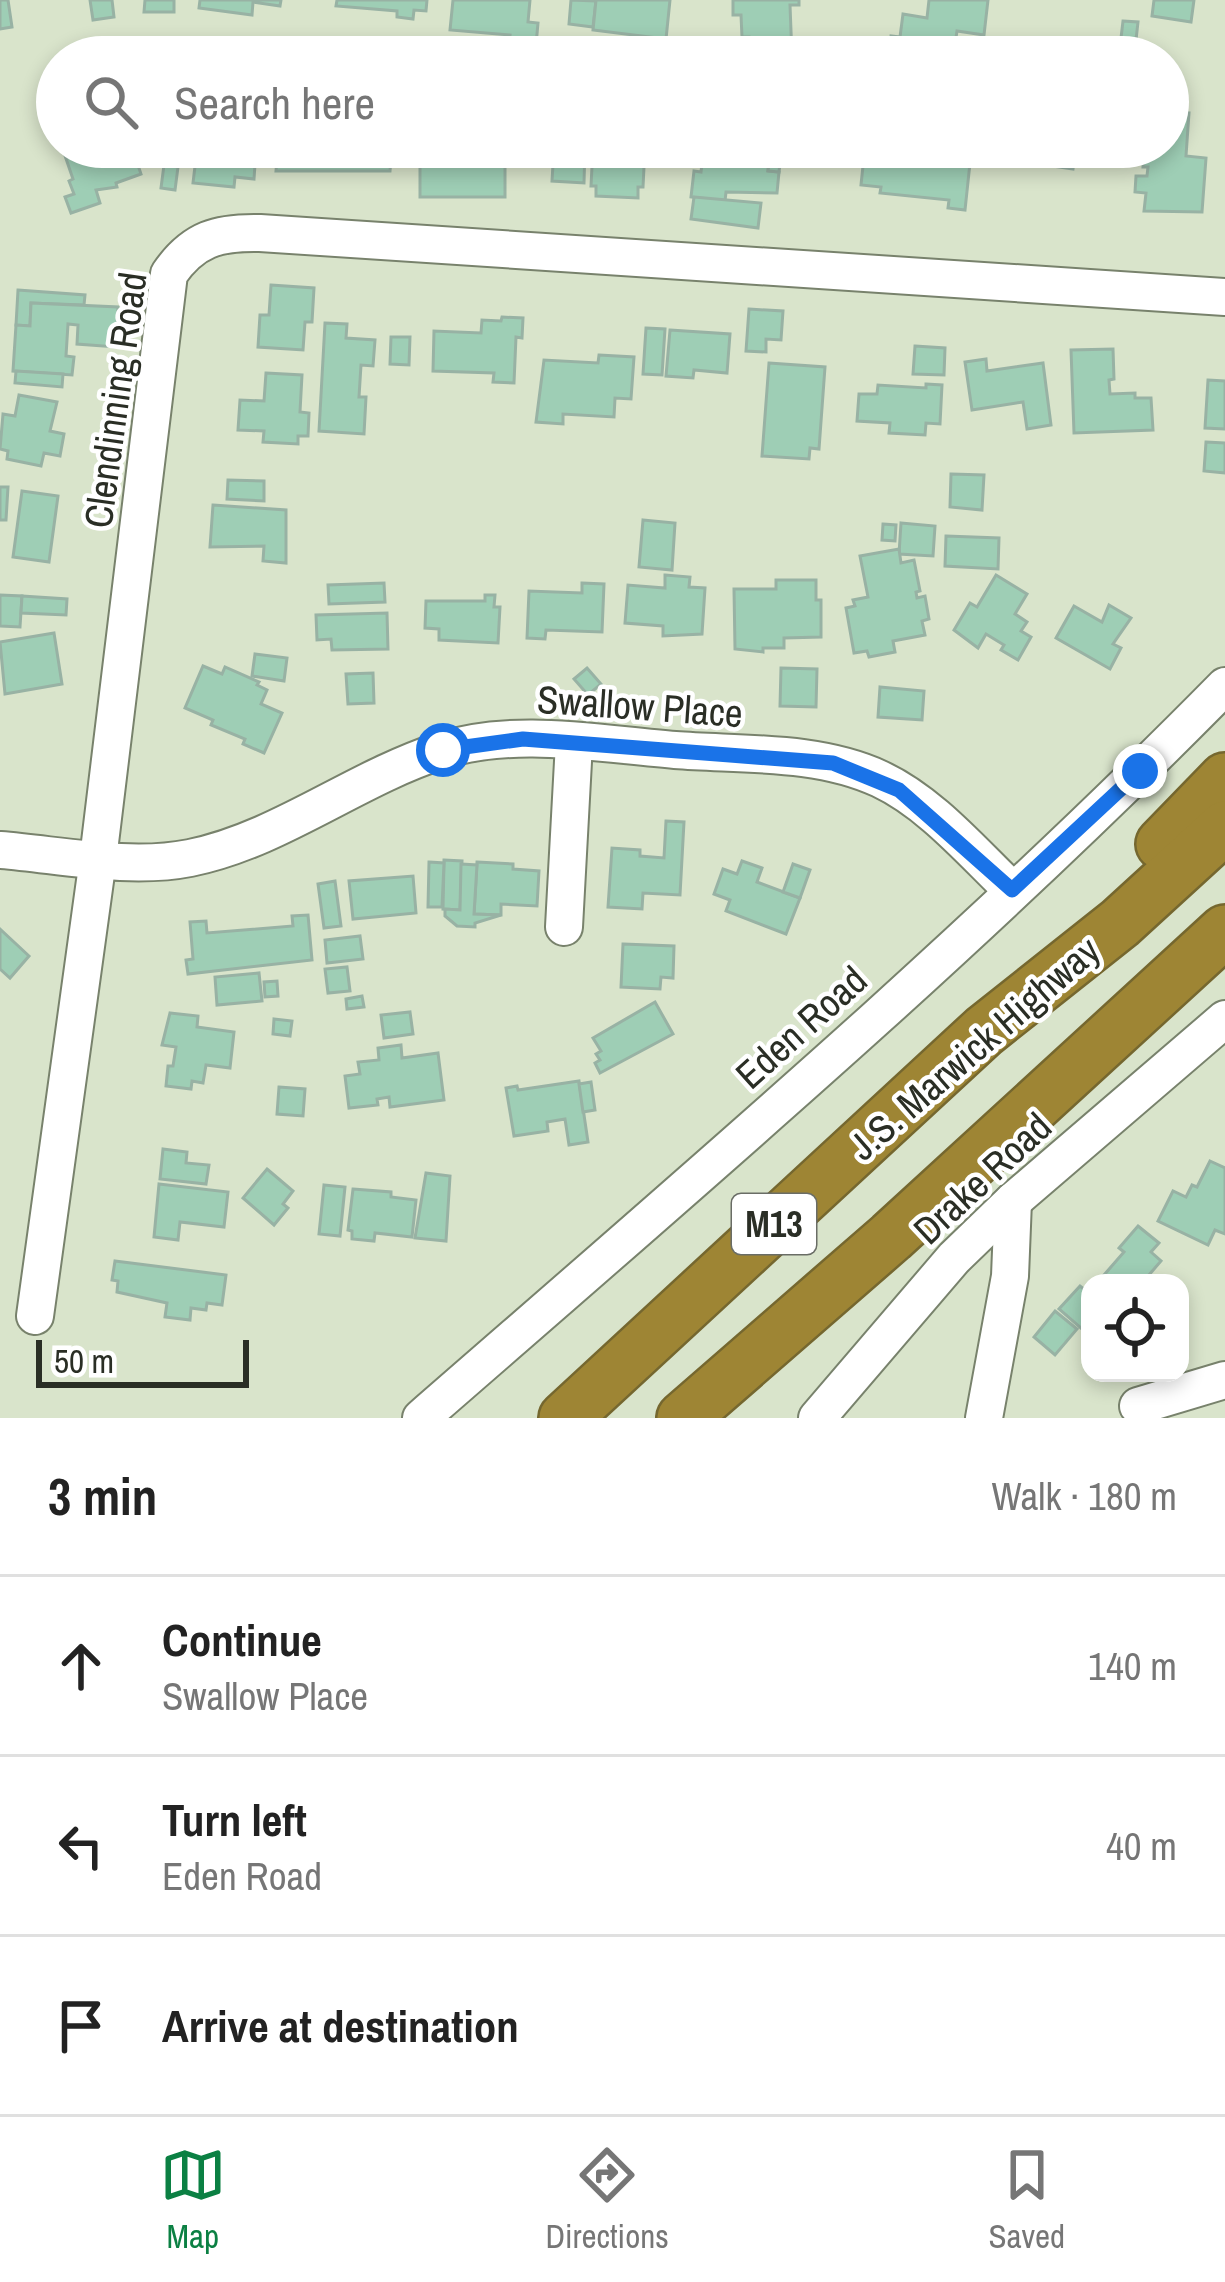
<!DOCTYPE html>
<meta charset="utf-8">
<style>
body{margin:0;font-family:"Archivo Narrow",sans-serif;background:#f2f2f2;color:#222}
.controls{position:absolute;right:36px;bottom:36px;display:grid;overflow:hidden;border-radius:24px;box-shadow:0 6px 18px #0003}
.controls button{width:108px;height:108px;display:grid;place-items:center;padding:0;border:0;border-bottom:3px solid #e0e0e0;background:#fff;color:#222;font:60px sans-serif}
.scale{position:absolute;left:36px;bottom:30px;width:213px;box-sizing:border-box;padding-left:12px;border:6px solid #2a2e25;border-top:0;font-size:33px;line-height:42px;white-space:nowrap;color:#2a2e25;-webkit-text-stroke:9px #fff;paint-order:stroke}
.stop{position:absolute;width:36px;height:36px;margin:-27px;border:9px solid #1a73e8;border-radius:50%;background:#fff}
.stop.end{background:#1a73e8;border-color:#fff;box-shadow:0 3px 12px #0008}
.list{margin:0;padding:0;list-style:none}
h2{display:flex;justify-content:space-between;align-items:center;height:156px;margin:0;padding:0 48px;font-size:51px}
h2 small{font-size:39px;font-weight:400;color:#767676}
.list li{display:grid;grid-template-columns:78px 1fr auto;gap:36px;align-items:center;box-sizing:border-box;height:180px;padding:0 48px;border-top:3px solid #e0e0e0}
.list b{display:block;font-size:45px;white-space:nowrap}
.list p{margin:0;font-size:39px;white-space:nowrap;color:#767676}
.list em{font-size:39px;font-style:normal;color:#767676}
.icon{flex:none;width:66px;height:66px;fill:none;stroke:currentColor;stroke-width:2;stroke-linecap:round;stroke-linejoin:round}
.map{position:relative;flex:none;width:1225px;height:1418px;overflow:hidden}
.search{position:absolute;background:#fff;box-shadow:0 6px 18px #0003;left:36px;right:36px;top:36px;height:132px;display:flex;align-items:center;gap:30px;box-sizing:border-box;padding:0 42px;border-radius:66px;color:#767676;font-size:45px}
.sheet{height:696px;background:#fff}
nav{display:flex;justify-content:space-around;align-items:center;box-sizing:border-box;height:168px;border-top:3px solid #e0e0e0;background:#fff;font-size:33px;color:#767676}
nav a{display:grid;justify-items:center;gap:6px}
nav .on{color:#0b8043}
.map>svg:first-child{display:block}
.building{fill:#9eceb5;stroke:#98b2a4;stroke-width:3}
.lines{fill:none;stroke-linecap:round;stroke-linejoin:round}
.minor-casing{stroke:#78826c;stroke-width:40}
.highway-casing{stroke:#75672f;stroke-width:56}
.minor{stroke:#fff;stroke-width:36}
.highway{stroke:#9e8534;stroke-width:51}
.route{stroke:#1a73e8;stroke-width:15}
.labels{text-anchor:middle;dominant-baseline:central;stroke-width:9;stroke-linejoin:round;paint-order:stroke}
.shield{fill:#fff;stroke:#6a6d66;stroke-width:3}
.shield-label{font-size:36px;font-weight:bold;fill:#2a2e25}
.street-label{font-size:39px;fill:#2a2e25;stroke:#fff}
</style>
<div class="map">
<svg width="1225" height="1418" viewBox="0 0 1225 1418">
<rect width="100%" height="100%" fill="#d9e4cb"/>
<g class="building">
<polygon points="0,0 8,0 12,27 0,29"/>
<polygon points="90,0 112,0 114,17 93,20"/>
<polygon points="145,0 174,0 174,12 144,12"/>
<polygon points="200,0 281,0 280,6 253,2 252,15 199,8"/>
<polygon points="337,0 427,0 426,11 414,10 413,19 397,17 397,11 336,6"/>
<polygon points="453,0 530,0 528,22 538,23 536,45 509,42 510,35 450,30"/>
<polygon points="571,0 596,1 593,27 569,24"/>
<polygon points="670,0 666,39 593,30 596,0"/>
<polygon points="733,0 799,0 799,5 790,5 792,57 745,57 749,56 749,37 742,37 741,15 733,15"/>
<polygon points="929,0 988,0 984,35 957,31 953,57 933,57 935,42 922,40 920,57 889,57 891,36 900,37 903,14 927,18"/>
<polygon points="1154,0 1194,0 1191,22 1152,16"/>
<polygon points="1123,21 1138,22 1136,40 1121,38"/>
<polygon points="1171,112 1189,113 1186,156 1206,158 1202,212 1144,211 1146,193 1135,192 1136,176 1147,176 1148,167 1143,167 1144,147 1168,147"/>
<polygon points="62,147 97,150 132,147 141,174 116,183 117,187 96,190 100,203 71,213 65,197 74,194 69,181 73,179"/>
<polygon points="168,147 256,150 254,179 235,177 234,187 193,183 196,158 168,155"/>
<polygon points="278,147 392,147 390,171 276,171"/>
<polygon points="420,147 492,147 493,154 505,154 505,197 420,197"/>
<polygon points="554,147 585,147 584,183 552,181"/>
<polygon points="593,147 645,147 643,187 638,187 638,198 596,196 596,186 591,186"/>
<polygon points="704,147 771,147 768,171 779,172 777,193 726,192 725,201 691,197 694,171 701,172"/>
<polygon points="771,147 782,147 779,172 768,171"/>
<polygon points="865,147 923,148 922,158 970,163 965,210 948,208 949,200 880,193 881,187 861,185"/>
<polygon points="1034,147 1076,147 1073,169 1032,163"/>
<polygon points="164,165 178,167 175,190 161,188"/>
<polygon points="694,197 761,203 758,228 691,219"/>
<polygon points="271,285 314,288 312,322 305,322 303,350 258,347 260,315 269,315"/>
<polygon points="18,290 85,295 84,305 31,303 30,326 16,325"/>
<polygon points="31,303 118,307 116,347 77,344 78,325 68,324 66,356 74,357 72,375 13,371 16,325 30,326"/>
<polygon points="749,309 783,311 781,340 766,339 766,352 746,351"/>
<polygon points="502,317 523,318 522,338 516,337 514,383 493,382 494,373 433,371 434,331 481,333 482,320 501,321"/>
<polygon points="325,323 347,324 346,338 375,340 373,366 361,365 359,397 366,397 364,434 319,431"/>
<polygon points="646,328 665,329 662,375 643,374"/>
<polygon points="670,330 730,334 727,373 694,370 693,378 666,376"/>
<polygon points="391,337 410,337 409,365 390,364"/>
<polygon points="915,346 945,348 944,375 913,374"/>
<polygon points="1113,349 1114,379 1109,380 1110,394 1135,393 1135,398 1151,398 1153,430 1074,433 1071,350"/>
<polygon points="599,355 634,357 631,399 615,398 614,417 563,414 563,424 536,422 544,360 598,363"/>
<polygon points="986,359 987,371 1043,363 1051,425 1027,429 1023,402 972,410 965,362"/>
<polygon points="769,363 825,367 819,449 810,448 809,459 762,456"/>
<polygon points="16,371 63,374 62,387 15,383"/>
<polygon points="266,373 302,375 300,412 309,413 308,436 298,436 298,444 263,442 264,431 238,430 240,400 264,401"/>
<polygon points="1208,380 1225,381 1225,429 1205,428"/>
<polygon points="926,384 942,385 940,424 926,423 925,435 889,433 890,423 857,421 859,394 877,394 878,385 926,388"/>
<polygon points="19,395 57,402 50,431 64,434 60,456 44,453 41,466 7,459 8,451 0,449 3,414 15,416"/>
<polygon points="1206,442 1225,443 1225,473 1204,471"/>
<polygon points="951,474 984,475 982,510 950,507"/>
<polygon points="228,480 264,481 264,501 227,499"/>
<polygon points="0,487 8,487 6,520 0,520"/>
<polygon points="22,491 58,496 49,562 13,557"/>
<polygon points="213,505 286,510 286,563 263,561 264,546 210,547"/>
<polygon points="643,520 675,523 672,570 639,567"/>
<polygon points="901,523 935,526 933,556 899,554"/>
<polygon points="883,524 896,525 895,541 882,540"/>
<polygon points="946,536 999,538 998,569 945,566"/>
<polygon points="899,549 901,563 914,560 920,591 916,592 917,598 925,596 929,619 922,621 925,635 893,641 895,652 869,657 867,651 854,653 846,608 855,606 853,600 868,597 860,556"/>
<polygon points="665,575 690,577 689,587 705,588 702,634 663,636 663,626 625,623 628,585 665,588"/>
<polygon points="996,575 1027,594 1015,614 1027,622 1021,631 1031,637 1018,660 1001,650 1004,645 986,634 978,648 954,630 970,603 977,607"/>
<polygon points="776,580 816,580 816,600 821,600 821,637 784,638 784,648 763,648 763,652 735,649 734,589 776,589"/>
<polygon points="384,583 385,602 329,604 328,585"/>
<polygon points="582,583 604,584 602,632 546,630 545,639 527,638 529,591 582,593"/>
<polygon points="0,595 22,596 20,627 0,626"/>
<polygon points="485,595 495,595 494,607 500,607 498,643 439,640 439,629 425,628 426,601 485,601"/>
<polygon points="22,596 67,599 66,615 21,613"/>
<polygon points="1109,605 1131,618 1113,644 1121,648 1110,669 1056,638 1074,606 1102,622"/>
<polygon points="387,613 388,649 332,650 331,639 317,640 316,615"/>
<polygon points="54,633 62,684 5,694 0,642"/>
<polygon points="255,654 287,658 284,681 252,676"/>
<polygon points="203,666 222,674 225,667 259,682 257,685 267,690 261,704 282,713 264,753 243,744 245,739 211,725 213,720 185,708"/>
<polygon points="587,668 601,684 588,695 574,679"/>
<polygon points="781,668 817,669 816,707 780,706"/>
<polygon points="373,673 374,703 348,704 346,674"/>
<polygon points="880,687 924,691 922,720 878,717"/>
<polygon points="666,821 684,822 680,895 643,893 642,909 608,907 612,848 640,850 640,856 664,858"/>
<polygon points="444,860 462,861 460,910 443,909"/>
<polygon points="742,861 762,868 757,882 800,898 786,934 726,911 730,900 714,894 723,869 737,874"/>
<polygon points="429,862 444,863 442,907 428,907"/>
<polygon points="477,862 513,864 513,869 539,871 537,906 501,904 501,915 474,914"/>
<polygon points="461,864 477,865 474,914 501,915 475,923 475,927 457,926 445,916 445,909 460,910"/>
<polygon points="793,864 810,870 800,898 783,892"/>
<polygon points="413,876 416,913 353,919 349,881"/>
<polygon points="335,881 341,926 324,928 318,884"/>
<polygon points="308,915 312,960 188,974 186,960 193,959 190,922 206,921 207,933 293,926 292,916"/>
<polygon points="0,929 29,956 10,978 0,969"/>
<polygon points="360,936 363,959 327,963 325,940"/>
<polygon points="623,944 674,946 673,978 661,977 660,989 621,987"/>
<polygon points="347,967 350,991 328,993 325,969"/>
<polygon points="259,973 262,1001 217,1005 215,977"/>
<polygon points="277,981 278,996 265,997 264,982"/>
<polygon points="362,996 364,1007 347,1009 346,999"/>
<polygon points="655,1002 673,1034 600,1073 595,1063 600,1060 596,1054 601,1051 593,1038"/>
<polygon points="410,1012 413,1034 384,1038 381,1015"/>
<polygon points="170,1013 198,1016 197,1027 234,1032 230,1068 206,1065 203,1083 192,1081 191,1089 166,1086 168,1066 173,1066 176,1047 162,1045"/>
<polygon points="274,1019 292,1021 290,1036 273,1034"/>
<polygon points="401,1045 402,1058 438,1053 444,1100 390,1107 389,1097 377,1099 378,1105 349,1108 345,1076 360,1074 358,1062 379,1060 378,1048"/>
<polygon points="579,1081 588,1142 569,1145 565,1119 547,1122 548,1131 514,1136 506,1088 517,1086 518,1090"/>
<polygon points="591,1082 595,1110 583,1112 579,1084"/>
<polygon points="279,1087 305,1089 303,1116 277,1114"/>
<polygon points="163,1149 187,1152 186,1163 209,1165 206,1184 160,1179"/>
<polygon points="1210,1161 1225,1168 1225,1234 1215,1230 1208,1245 1158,1221 1173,1191 1186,1197 1192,1185 1197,1187"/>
<polygon points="267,1169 293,1191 283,1204 288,1208 274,1225 243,1198"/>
<polygon points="426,1173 450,1176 446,1241 415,1238"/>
<polygon points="159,1184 228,1192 224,1227 180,1222 178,1240 154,1237"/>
<polygon points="324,1185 345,1187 340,1236 319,1234"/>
<polygon points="353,1189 391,1192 391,1197 416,1200 412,1237 375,1233 374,1241 352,1239 352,1231 348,1230"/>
<polygon points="1138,1226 1159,1243 1151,1252 1161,1261 1142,1283 1097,1283 1124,1252 1119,1248"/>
<polygon points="115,1261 226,1275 222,1305 207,1303 206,1310 191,1308 190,1320 165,1317 167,1303 117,1292 118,1281 112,1280"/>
<polygon points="1090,1284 1090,1336 1059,1309 1080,1286 1085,1290"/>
<polygon points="1055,1311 1077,1329 1055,1355 1034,1337"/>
</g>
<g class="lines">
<g class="minor-casing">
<g id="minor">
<path d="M0 850C61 855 130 870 190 858 279 840 354 779 440 751 514 727 599 744 675 750 742 755 818 750 880 779 931 803 972 852 1012 890"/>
<polyline points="564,927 574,743"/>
<path d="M35 1316 98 859 169 274C193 239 218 232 260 233L1225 297"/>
<polyline points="1138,1406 1225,1380"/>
<path d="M421 1418C694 1180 971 944 1225 686"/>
<polyline points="817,1418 954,1258 1013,1201 1225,1019"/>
<polyline points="984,1418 1010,1276 1013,1201"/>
</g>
</g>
<g class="highway-casing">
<g id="highway">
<polyline points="1162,844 1225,779"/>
<polyline points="565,1418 984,1031 1120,923 1225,827"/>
<polyline points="683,1418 891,1237 1225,931"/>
</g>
</g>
<use href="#minor" class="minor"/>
<use href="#highway" class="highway"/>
</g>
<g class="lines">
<polyline class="route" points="443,750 523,739 833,763 899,790 1012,890 1140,771"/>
</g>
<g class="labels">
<rect class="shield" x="732" y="1194" width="84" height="60" rx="9"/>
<g class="shield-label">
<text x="774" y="1224">M13</text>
</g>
<g class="street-label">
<text transform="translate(115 400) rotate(-82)">Clendinning Road</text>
<text transform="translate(640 706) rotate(4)">Swallow Place</text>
<text transform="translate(801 1027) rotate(-42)">Eden Road</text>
<text transform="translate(974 1048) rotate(-41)">J.S. Marwick Highway</text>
<text transform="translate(982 1178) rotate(-43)">Drake Road</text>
</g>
</g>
</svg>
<div class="controls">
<button><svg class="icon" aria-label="locate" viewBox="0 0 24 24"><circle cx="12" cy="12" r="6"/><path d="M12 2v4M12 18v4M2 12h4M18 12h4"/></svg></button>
</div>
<div class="scale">50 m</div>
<div class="stop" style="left:443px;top:750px"></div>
<div class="stop end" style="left:1140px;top:771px"></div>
<div class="search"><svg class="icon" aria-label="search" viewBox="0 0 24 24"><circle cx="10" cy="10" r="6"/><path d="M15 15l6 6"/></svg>Search here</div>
</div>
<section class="sheet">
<h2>3 min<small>Walk · 180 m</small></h2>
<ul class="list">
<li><svg class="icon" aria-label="ahead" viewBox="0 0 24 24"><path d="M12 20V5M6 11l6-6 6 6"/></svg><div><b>Continue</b><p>Swallow Place</p></div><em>140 m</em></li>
<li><svg class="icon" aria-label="left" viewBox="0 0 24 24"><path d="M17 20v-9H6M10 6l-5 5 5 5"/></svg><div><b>Turn left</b><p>Eden Road</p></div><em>40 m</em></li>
<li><svg class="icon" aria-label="arrive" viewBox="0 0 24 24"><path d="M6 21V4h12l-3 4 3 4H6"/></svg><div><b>Arrive at destination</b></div></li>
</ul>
</section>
<nav>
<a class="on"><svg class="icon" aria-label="map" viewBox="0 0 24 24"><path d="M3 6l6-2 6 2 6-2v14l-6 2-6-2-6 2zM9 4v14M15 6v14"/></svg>Map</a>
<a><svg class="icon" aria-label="directions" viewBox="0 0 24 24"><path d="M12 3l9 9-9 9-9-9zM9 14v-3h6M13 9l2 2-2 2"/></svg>Directions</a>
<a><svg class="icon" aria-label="saved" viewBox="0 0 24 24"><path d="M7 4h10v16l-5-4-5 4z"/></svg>Saved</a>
</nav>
